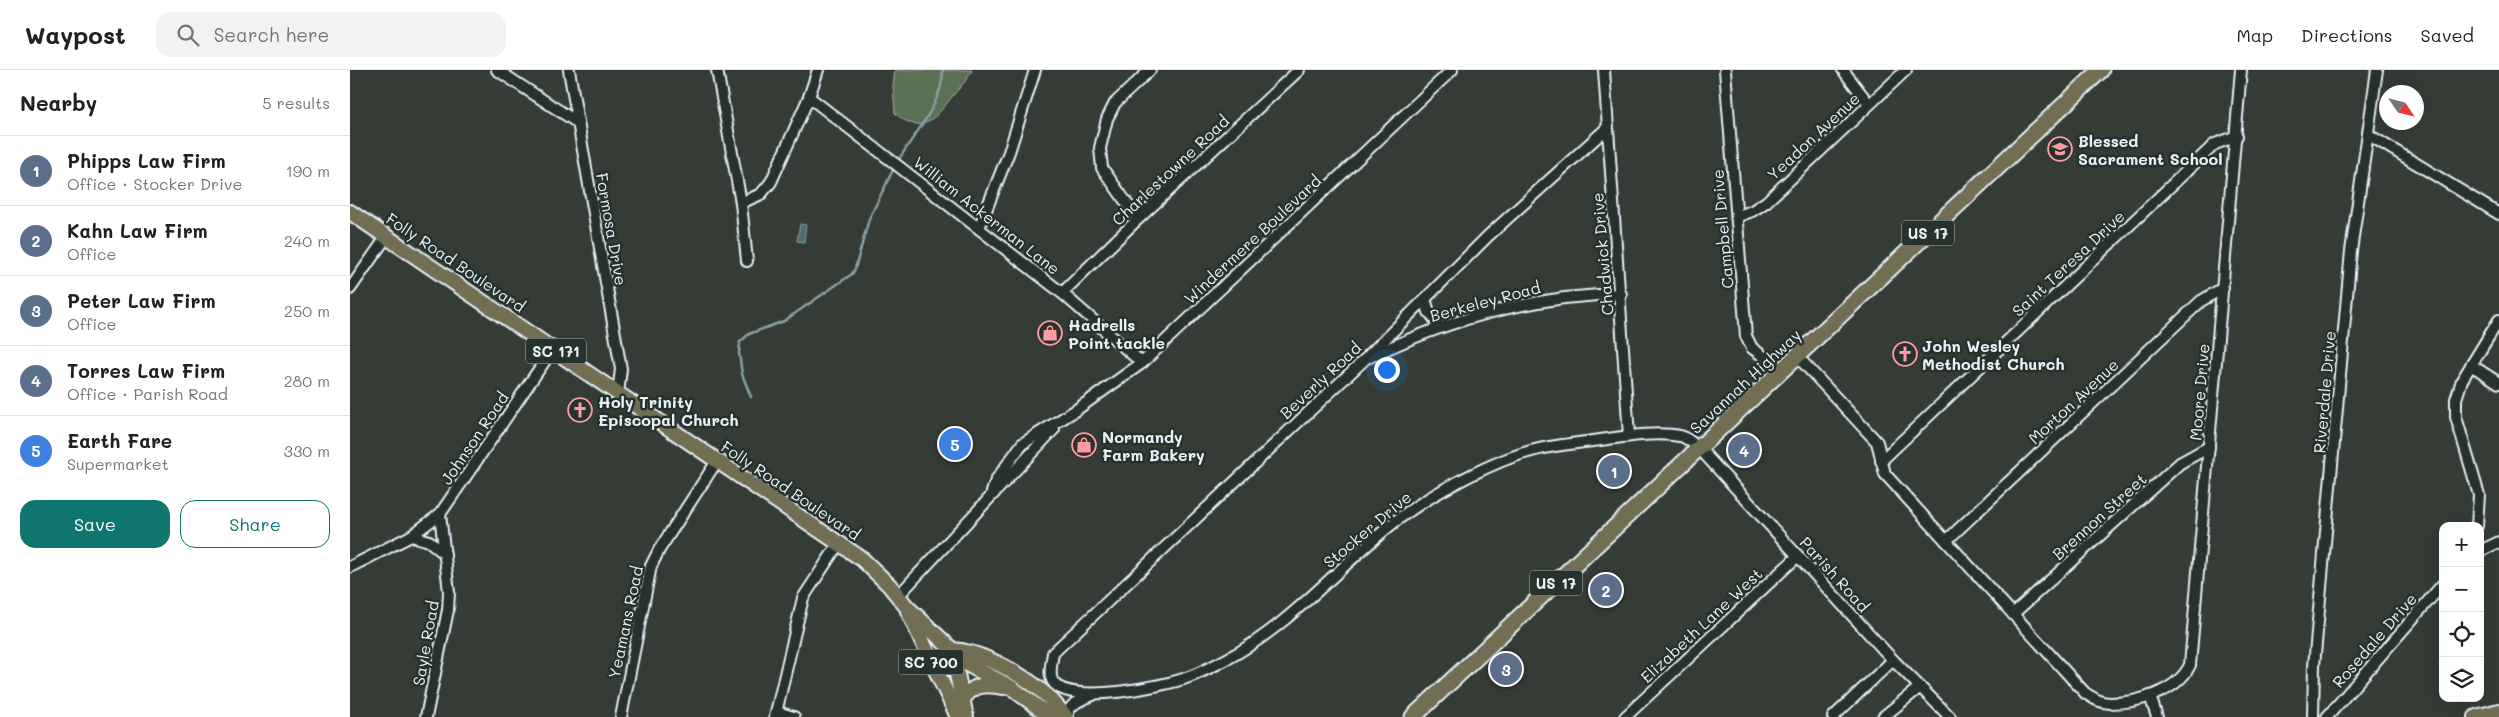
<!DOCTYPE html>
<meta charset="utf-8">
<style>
body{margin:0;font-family:Mali,sans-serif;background:#f2f2f2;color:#202124}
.controls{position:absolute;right:15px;bottom:15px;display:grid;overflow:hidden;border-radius:10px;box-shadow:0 5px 20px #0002}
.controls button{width:45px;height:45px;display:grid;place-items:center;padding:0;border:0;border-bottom:1px solid #e0e0e0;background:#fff;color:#202124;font:25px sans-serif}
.compass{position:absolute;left:2029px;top:15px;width:45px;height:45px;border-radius:50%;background:#fff;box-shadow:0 5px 20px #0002;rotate:125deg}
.you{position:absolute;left:1036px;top:299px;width:18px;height:18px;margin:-12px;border:4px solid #fff;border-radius:50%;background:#1a73e8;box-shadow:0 0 0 8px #1a73e833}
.badge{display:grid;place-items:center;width:32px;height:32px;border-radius:50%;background:#0f766e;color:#fff;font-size:16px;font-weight:700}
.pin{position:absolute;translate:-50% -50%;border:2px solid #fff;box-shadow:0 1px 5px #0006}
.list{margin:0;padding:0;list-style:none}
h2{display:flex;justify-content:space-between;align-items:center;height:65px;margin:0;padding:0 20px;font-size:21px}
h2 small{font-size:16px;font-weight:400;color:#757577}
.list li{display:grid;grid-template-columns:32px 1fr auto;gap:15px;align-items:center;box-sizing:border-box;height:70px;padding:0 20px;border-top:1px solid #e0e0e0}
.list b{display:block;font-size:19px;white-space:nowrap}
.list p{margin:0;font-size:16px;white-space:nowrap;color:#757577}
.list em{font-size:16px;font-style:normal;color:#757577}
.actions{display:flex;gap:10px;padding:15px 20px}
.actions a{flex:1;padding:11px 0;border:1px solid #0f766e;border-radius:15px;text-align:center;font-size:18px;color:#0f766e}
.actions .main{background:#0f766e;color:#fff}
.icon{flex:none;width:28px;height:28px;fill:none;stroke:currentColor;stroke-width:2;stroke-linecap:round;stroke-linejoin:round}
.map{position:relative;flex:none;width:2149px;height:647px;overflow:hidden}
header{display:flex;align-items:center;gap:30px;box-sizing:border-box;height:70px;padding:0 25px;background:#fff;border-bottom:1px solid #e0e0e0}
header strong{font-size:24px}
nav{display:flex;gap:28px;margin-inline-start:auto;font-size:18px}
.search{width:350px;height:45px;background:#f2f2f2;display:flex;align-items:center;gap:12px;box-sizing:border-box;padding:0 18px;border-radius:15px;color:#757577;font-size:19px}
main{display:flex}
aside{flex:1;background:#fff}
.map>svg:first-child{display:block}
.green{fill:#5c7053;stroke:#a2b0a6}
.water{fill:#4a6e70;stroke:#89a2a6}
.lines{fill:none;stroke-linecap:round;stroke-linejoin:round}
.stream{stroke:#89a2a6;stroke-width:2.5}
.minor-casing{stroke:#e8f1f8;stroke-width:14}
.major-casing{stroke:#e8f1f8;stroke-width:18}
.highway-casing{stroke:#e8f1f8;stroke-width:19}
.minor{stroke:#26332d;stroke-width:10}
.major{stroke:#726e52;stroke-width:14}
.highway{stroke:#726e52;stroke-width:15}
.labels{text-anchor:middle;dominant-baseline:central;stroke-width:5;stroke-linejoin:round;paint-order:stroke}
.shield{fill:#26332d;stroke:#aeb8bb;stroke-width:1}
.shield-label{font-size:15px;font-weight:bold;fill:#e8f1f8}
.street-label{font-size:16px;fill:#e8f1f8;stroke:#26332d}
.poi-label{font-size:16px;font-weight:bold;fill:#e8f1f8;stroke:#26332d;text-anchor:start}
</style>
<header>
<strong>Waypost</strong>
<div class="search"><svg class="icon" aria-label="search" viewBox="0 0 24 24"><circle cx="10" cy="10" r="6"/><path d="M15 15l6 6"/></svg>Search here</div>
<nav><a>Map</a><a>Directions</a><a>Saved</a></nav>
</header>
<main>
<aside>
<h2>Nearby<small>5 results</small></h2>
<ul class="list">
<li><span class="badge" style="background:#5c6f8a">1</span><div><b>Phipps Law Firm</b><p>Office · Stocker Drive</p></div><em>190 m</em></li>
<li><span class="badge" style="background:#5c6f8a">2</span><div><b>Kahn Law Firm</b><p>Office</p></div><em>240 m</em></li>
<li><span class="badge" style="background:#5c6f8a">3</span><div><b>Peter Law Firm</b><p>Office</p></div><em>250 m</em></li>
<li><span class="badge" style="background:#5c6f8a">4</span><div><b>Torres Law Firm</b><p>Office · Parish Road</p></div><em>280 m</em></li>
<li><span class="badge" style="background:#3f7fe0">5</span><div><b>Earth Fare</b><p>Supermarket</p></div><em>330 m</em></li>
</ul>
<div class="actions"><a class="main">Save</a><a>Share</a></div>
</aside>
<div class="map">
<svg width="2149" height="647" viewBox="0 0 2149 647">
<rect width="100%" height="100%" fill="#343c35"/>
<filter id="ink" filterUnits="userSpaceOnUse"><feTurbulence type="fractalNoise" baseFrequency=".02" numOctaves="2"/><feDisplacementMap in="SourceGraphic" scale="10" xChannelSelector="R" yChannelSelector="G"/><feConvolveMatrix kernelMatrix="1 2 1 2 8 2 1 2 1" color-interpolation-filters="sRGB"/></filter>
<g filter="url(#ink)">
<path class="green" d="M545 0H622C616 12 609 18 601 28 584 50 570 66 545 43L543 16Z"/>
<polygon class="water" points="450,154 456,155 454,172 447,171"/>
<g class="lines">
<g class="stream">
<path d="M548 91C564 63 593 34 593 0"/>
<polyline points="401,327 392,304 389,283 390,272 399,264 434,251 502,204 505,199 519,149 545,96"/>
</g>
<g class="minor-casing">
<g id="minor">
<polyline points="147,0 228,53"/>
<polyline points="219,0 271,299 268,324"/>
<polyline points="367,0 391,133 397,191"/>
<polyline points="1254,0 1279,366"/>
<polyline points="1375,0 1396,266 1402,278 1432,300"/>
<polyline points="1493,0 1519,34"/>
<polyline points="459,27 712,223 792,293"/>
<path d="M1257 58 1138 166 1013 291 703 583C702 591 698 605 703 612 719 636 816 616 839 607 852 602 865 595 877 589 938 556 983 503 1036 459 1072 428 1147 387 1194 378 1215 374 1237 372 1258 369 1280 366 1308 362 1330 366 1337 367 1343 374 1349 378L1543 590 1600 647"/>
<polyline points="2019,65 2149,144"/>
<polyline points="391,133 411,124 421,112 459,27 468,0"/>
<polyline points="1386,147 1402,141 1416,132 1556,0"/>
<polyline points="788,149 752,98 750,78 757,49 765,33 800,0"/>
<polyline points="629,158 659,82 685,0"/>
<polyline points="0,219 37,166"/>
<polyline points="712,223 788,149 949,0"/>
<polyline points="1075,229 1079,242 1091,257"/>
<path d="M1447 286 1527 372 1535 404 1735 623C1743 628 1750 633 1760 633 1788 633 1827 622 1840 595L1891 0"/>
<path d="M1020 287C1099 249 1183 226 1271 224"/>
<polyline points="2121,295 2149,313"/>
<polyline points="1531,391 1865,74 1887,66"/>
<polyline points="641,425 646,410 672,374 726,340 792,293 1102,0"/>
<polyline points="2127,456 2129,425 2106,347 2106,329 2112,310 2149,250"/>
<polyline points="61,466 79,471 95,484"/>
<polyline points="1596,471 1851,231 1873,218"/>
<polyline points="2130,481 2149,472"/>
<polyline points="0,497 61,466 90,444 203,279"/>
<polyline points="548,526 704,359"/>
<polyline points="1663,544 1830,393 1859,377"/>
<polyline points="1800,626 1807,647"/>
<polyline points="427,642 444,647"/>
<polyline points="76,647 98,540 99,522 90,444"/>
<polyline points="271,647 301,496 309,480 367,391"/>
<polyline points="425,647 453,528 489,473"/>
<path d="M717 647C719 633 731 630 743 625"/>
<polyline points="1275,647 1448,486"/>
<polyline points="1483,647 1543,590"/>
<polyline points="1533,647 1570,617"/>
<polyline points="1963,647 1964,596 2001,181 2027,0"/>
<polyline points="1977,647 2093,514"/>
</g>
</g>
<g class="major-casing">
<g id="major">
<polyline points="0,142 512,489 539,515 556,536 617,594 662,618 701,647"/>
<polyline points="558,541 608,647"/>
<path d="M602 580C630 581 674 605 695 624 703 631 709 639 716 647"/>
<polyline points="602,580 616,647"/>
<path d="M613 629C624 613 636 614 654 617"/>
<polyline points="2126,647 2149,641"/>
</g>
</g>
<g class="highway-casing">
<polyline id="highway" points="1063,647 1751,0"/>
</g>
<use href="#minor" class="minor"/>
<use href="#major" class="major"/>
<use href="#highway" class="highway"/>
</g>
</g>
<defs>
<g id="school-ring" transform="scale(1.25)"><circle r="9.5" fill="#26332d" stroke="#ff9aa2" stroke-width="1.5"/><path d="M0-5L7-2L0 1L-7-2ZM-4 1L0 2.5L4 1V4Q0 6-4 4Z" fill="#ff9aa2"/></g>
<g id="shop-ring" transform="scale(1.25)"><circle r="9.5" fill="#26332d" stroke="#ff9aa2" stroke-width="1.5"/><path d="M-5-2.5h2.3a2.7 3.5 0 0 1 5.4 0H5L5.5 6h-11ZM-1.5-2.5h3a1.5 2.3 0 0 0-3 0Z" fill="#ff9aa2"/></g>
<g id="church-ring" transform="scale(1.25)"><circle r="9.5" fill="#26332d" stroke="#ff9aa2" stroke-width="1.5"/><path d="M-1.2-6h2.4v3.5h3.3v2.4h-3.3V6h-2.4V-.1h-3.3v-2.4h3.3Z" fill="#ff9aa2"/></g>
</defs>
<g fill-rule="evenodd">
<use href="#school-ring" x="1710" y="79"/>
<use href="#shop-ring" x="700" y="263"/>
<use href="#church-ring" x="1555" y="284"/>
<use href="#church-ring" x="230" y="340"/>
<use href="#shop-ring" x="734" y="375"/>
</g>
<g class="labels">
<g class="shield">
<rect x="1552" y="150.5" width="52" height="25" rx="4"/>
<rect x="176" y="268.5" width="60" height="25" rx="4"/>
<rect x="1180" y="500.5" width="52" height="25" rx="4"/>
<rect x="548.5" y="579.5" width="65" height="25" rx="4"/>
</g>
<g class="shield-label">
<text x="1578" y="163">US 17</text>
<text x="206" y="281">SC 171</text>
<text x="1206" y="513">US 17</text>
<text x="581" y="592">SC 700</text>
</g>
<g class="street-label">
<text transform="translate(1463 66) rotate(-43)">Yeadon Avenue</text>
<text transform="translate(820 100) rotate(-43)">Charlestowne Road</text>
<text transform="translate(637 145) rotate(38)">William Ackerman Lane</text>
<text transform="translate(262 159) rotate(80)">Formosa Drive</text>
<text transform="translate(1372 159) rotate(-95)">Campbell Drive</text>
<text transform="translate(902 169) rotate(-43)">Windermere Boulevard</text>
<text transform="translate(1252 184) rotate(-95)">Chadwick Drive</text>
<text transform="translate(106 192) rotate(34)">Folly Road Boulevard</text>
<text transform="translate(1718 193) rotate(-43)">Saint Teresa Drive</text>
<text transform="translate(1135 231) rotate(-15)">Berkeley Road</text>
<text transform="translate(970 310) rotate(-43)">Beverly Road</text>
<text transform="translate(1395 311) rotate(-43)">Savannah Highway</text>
<text transform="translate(1849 322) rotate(-85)">Moore Drive</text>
<text transform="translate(1974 322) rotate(-85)">Riverdale Drive</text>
<text transform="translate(1723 331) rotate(-43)">Morton Avenue</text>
<text transform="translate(124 368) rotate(-56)">Johnson Road</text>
<text transform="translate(441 420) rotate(34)">Folly Road Boulevard</text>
<text transform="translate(1749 446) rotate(-42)">Brennon Street</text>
<text transform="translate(1017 459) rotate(-40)">Stocker Drive</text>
<text transform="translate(1485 504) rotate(48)">Parish Road</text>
<text transform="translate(275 552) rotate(-78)">Yeamans Road</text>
<text transform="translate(1351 555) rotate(-43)">Elizabeth Lane West</text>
<text transform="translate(2024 570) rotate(-49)">Rosedale Drive</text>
<text transform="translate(75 573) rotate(-80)">Sayle Road</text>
</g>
<g class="poi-label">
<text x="1728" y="70">Blessed<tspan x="1728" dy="18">Sacrament School</tspan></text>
<text x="718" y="254">Hadrells<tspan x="718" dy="18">Point tackle</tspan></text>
<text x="1572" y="275">John Wesley<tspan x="1572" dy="18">Methodist Church</tspan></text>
<text x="248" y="331">Holy Trinity<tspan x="248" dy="18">Episcopal Church</tspan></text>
<text x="752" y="366">Normandy<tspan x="752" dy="18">Farm Bakery</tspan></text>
</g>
</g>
</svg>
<div class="controls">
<button>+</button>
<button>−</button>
<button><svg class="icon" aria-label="locate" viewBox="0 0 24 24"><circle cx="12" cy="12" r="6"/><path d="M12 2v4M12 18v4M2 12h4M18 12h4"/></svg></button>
<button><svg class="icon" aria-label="layers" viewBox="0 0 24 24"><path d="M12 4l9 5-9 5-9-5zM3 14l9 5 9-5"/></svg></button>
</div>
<svg class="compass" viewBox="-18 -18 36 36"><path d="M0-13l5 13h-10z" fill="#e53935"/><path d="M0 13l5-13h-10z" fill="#757577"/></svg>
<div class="you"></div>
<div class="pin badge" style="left:1264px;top:401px;background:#5c6f8a">1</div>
<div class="pin badge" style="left:1256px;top:520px;background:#5c6f8a">2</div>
<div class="pin badge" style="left:1156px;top:599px;background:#5c6f8a">3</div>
<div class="pin badge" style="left:1394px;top:380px;background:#5c6f8a">4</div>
<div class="pin badge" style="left:605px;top:374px;background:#3f7fe0">5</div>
</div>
</main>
